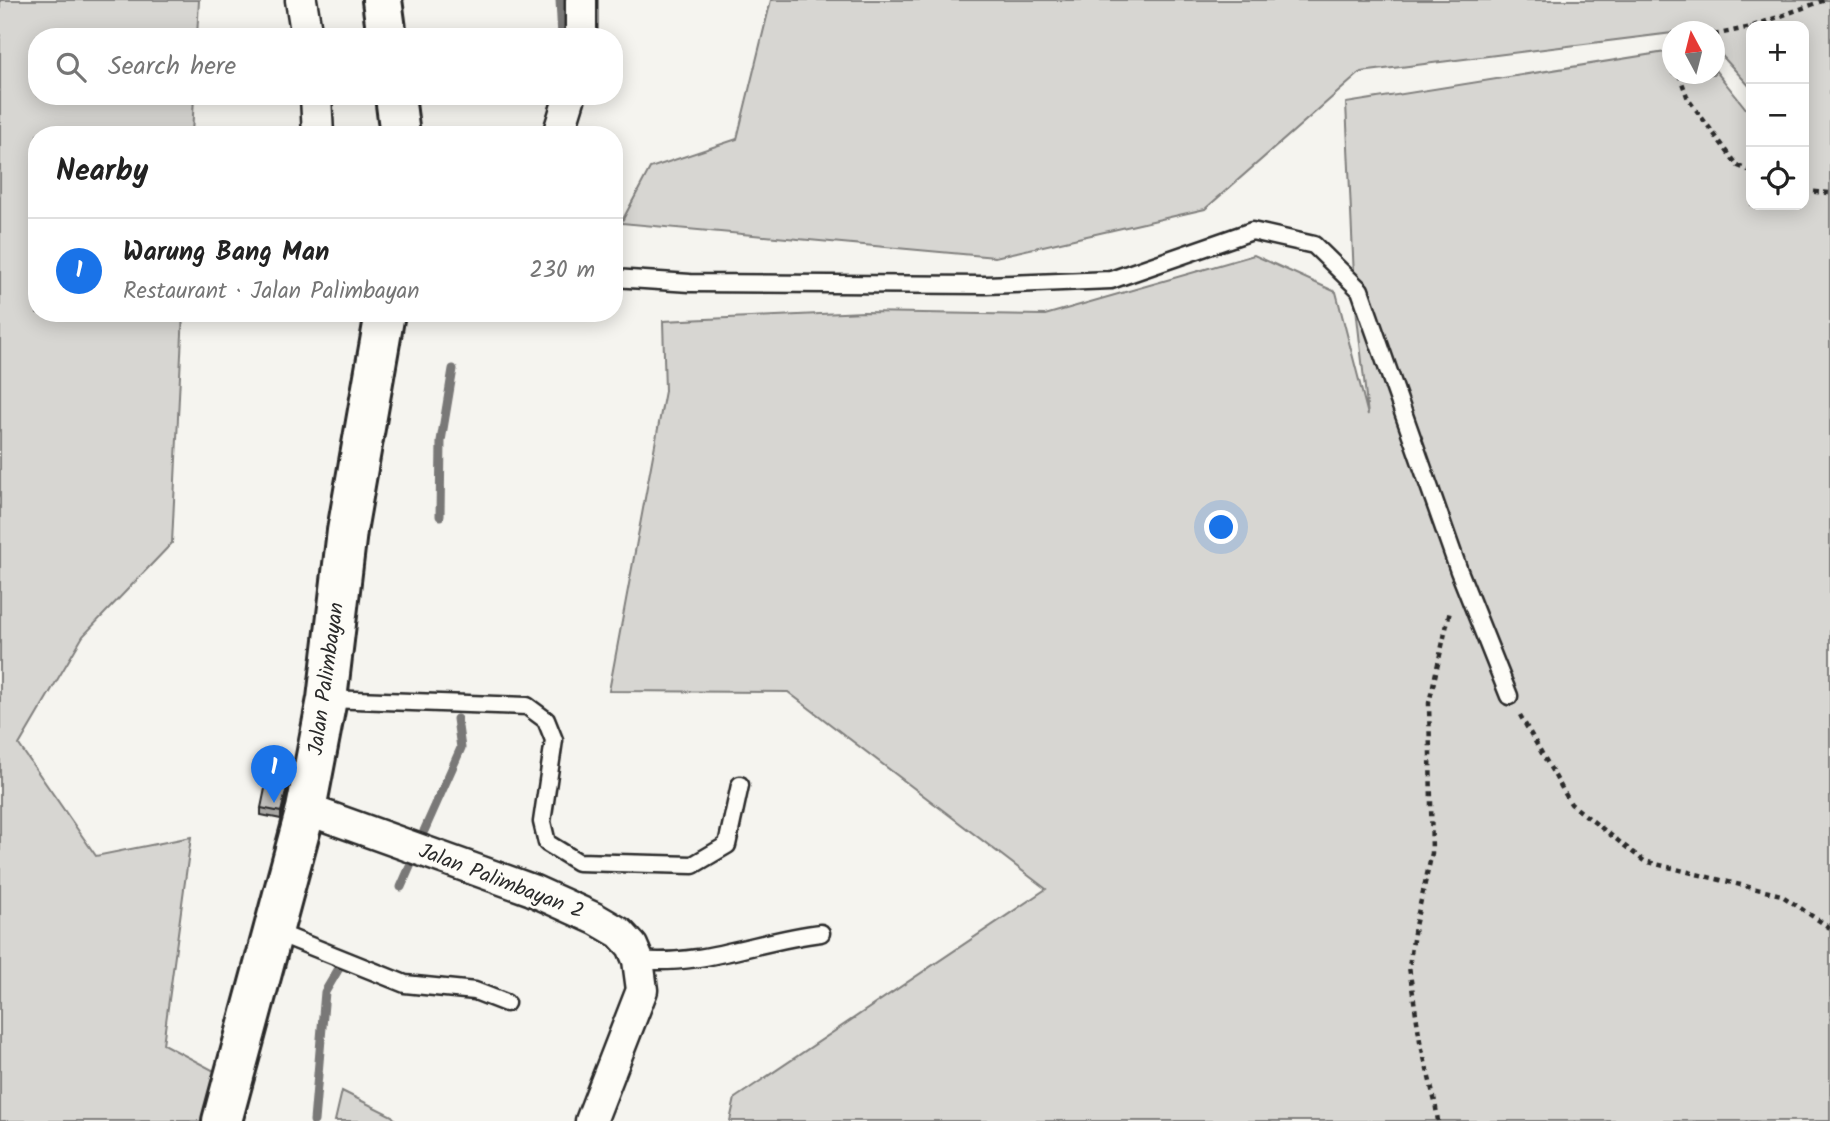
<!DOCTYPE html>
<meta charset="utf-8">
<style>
body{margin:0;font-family:Kalam,sans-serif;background:#f6f6f6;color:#222}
.controls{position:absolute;right:21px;top:21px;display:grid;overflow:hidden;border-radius:14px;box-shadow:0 4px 18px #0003}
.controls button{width:63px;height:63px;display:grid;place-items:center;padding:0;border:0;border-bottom:2px solid #e0e0e0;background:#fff;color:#222;font:35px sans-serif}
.compass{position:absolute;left:1662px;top:21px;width:63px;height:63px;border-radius:50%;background:#fff;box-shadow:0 4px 18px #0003;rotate:353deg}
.you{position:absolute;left:1222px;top:528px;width:24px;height:24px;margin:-18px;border:5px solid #fff;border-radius:50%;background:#1a73e8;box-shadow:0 0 0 10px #1a73e833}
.badge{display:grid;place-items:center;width:46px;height:46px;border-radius:50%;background:#1a73e8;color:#fff;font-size:23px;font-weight:700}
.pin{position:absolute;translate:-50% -58px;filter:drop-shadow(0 2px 4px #0008)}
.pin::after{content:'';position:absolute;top:37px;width:24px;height:21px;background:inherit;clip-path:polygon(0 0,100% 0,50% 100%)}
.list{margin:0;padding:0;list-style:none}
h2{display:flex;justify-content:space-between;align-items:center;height:91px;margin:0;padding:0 28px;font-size:30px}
h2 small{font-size:23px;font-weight:400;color:#767676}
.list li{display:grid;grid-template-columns:46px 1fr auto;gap:21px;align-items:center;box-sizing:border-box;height:105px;padding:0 28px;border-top:2px solid #e0e0e0}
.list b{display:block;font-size:26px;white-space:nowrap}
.list p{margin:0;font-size:23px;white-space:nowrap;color:#767676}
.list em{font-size:23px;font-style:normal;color:#767676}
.icon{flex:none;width:38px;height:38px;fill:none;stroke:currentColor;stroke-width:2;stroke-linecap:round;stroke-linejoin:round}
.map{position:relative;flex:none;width:1830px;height:1121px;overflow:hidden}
.search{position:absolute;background:#fff;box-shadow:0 4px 18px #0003;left:28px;top:28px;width:595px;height:77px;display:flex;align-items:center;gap:18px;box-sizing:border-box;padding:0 24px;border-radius:28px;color:#767676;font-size:26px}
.panel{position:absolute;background:#fff;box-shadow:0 4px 18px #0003;left:28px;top:126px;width:595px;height:196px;border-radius:28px}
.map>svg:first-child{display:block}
.green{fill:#d7d6d2;stroke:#81807e;stroke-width:2}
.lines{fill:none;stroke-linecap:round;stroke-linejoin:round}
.stream{stroke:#797877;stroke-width:9}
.lane-casing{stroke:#2b2b2b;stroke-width:21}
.street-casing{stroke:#2b2b2b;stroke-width:35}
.secondary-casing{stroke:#2b2b2b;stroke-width:44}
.path{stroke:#2b2b2b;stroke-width:4.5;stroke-dasharray:5 5;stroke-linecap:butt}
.lane{stroke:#fdfcf7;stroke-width:16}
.street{stroke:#fdfcf7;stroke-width:30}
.secondary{stroke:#fdfcf7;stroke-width:38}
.wall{fill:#a7a6a3;stroke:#2b2b2b;stroke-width:2}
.shaded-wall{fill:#888785;stroke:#2b2b2b;stroke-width:2}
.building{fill:#c2c1be;stroke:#2b2b2b;stroke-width:2}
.labels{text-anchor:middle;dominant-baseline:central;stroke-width:5;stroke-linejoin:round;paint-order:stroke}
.street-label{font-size:21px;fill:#2b2b2b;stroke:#fdfcf7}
</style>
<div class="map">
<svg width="1830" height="1121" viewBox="0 0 1830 1121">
<rect width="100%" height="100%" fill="#f5f4ef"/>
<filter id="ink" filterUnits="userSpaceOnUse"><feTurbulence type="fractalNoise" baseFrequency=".0143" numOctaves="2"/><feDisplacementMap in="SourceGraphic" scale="14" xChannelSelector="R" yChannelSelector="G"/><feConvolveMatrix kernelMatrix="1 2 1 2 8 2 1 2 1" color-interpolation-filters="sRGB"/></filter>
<g filter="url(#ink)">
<g class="green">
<polygon points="0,0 199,0 197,37 37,37 37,96 194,96 192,135 37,135 37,313 183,313 172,543 83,636 19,745 96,856 191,837 163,1044 220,1074 203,1121 0,1121"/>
<polygon points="771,0 1830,0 1830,1121 730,1121 735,1098 1046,889 788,692 609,691 665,391 663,321 864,312 1045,315 1254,255 1336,292 1368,415 1355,299 1346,103 1672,51 1672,74 1714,74 1715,70 1751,115 1751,205 1804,205 1804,26 1751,26 1751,88 1715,48 1714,32 1672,32 1672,33 1361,72 1205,209 995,257 621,223 650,168 737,139"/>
<polygon points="342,1091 392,1116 396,1121 335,1121"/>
</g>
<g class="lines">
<g class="stream">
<polyline points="560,0 562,37"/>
<polyline points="440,516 441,441 453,369"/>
<polyline points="424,831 461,748 457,719"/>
<polyline points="401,887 412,862"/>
<polyline points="314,1121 325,992 338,970"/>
</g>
<g class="lane-casing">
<g id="lane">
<polyline points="614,278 690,283 986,285 1111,280 1252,231 1314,245 1360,290 1459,571 1509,696"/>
<polyline points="327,699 527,706 546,720 554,740 542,822 547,843 578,862 693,865 727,845 740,785"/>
<polyline points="273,931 405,984 475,991 506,1003"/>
<path d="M638 960C702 967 759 940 821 933"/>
</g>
</g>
<g class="street-casing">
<g id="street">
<polyline points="301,0 307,37"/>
<polyline points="581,37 581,0"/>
<polyline points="316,96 318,135"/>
<polyline points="558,135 570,96"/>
<polyline points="306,809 532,890 596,919 620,933 632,946 638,960 642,990 591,1121"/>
</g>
</g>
<g class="secondary-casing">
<g id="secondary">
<polyline points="382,0 387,37"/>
<polyline points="395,96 400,135"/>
<polyline points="222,1121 306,809 327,699 347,531 385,313"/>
</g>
</g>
<g class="path">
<polyline points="1753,26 1825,0"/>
<polyline points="1714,35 1751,27"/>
<polyline points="1672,43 1669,44 1672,55"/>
<polyline points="1679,74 1688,99 1738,166 1751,171"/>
<polyline points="1804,191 1830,193"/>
<polyline points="1520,715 1571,804 1644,861 1781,895 1830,928"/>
<polyline points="1438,1121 1435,1102 1420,1041 1409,967 1415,926 1432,853 1429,703 1450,611"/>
</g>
<use href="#lane" class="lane"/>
<use href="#street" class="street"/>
<use href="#secondary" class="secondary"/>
</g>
<polygon class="wall" points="288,790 281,819 261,815 261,808"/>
<polygon class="shaded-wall" points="288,783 288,790 281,819 281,812"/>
<polygon class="building" points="267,779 288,783 281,812 261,808"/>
</g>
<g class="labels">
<g class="street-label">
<text transform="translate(327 679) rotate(-82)">Jalan Palimbayan</text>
<text transform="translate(501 882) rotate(21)">Jalan Palimbayan 2</text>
</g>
</g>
</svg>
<div class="controls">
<button>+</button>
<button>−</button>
<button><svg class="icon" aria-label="locate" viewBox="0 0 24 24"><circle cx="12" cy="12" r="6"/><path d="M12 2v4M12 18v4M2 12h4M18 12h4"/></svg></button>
</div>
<svg class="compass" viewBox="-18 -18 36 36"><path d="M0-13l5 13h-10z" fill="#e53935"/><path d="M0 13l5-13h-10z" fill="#767676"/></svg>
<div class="you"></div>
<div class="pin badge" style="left:274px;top:803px">1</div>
<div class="search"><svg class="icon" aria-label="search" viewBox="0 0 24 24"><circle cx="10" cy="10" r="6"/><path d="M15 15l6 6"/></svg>Search here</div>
<section class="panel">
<h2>Nearby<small></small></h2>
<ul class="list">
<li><span class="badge">1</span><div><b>Warung Bang Man</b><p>Restaurant · Jalan Palimbayan</p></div><em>230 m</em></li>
</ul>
</section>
</div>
